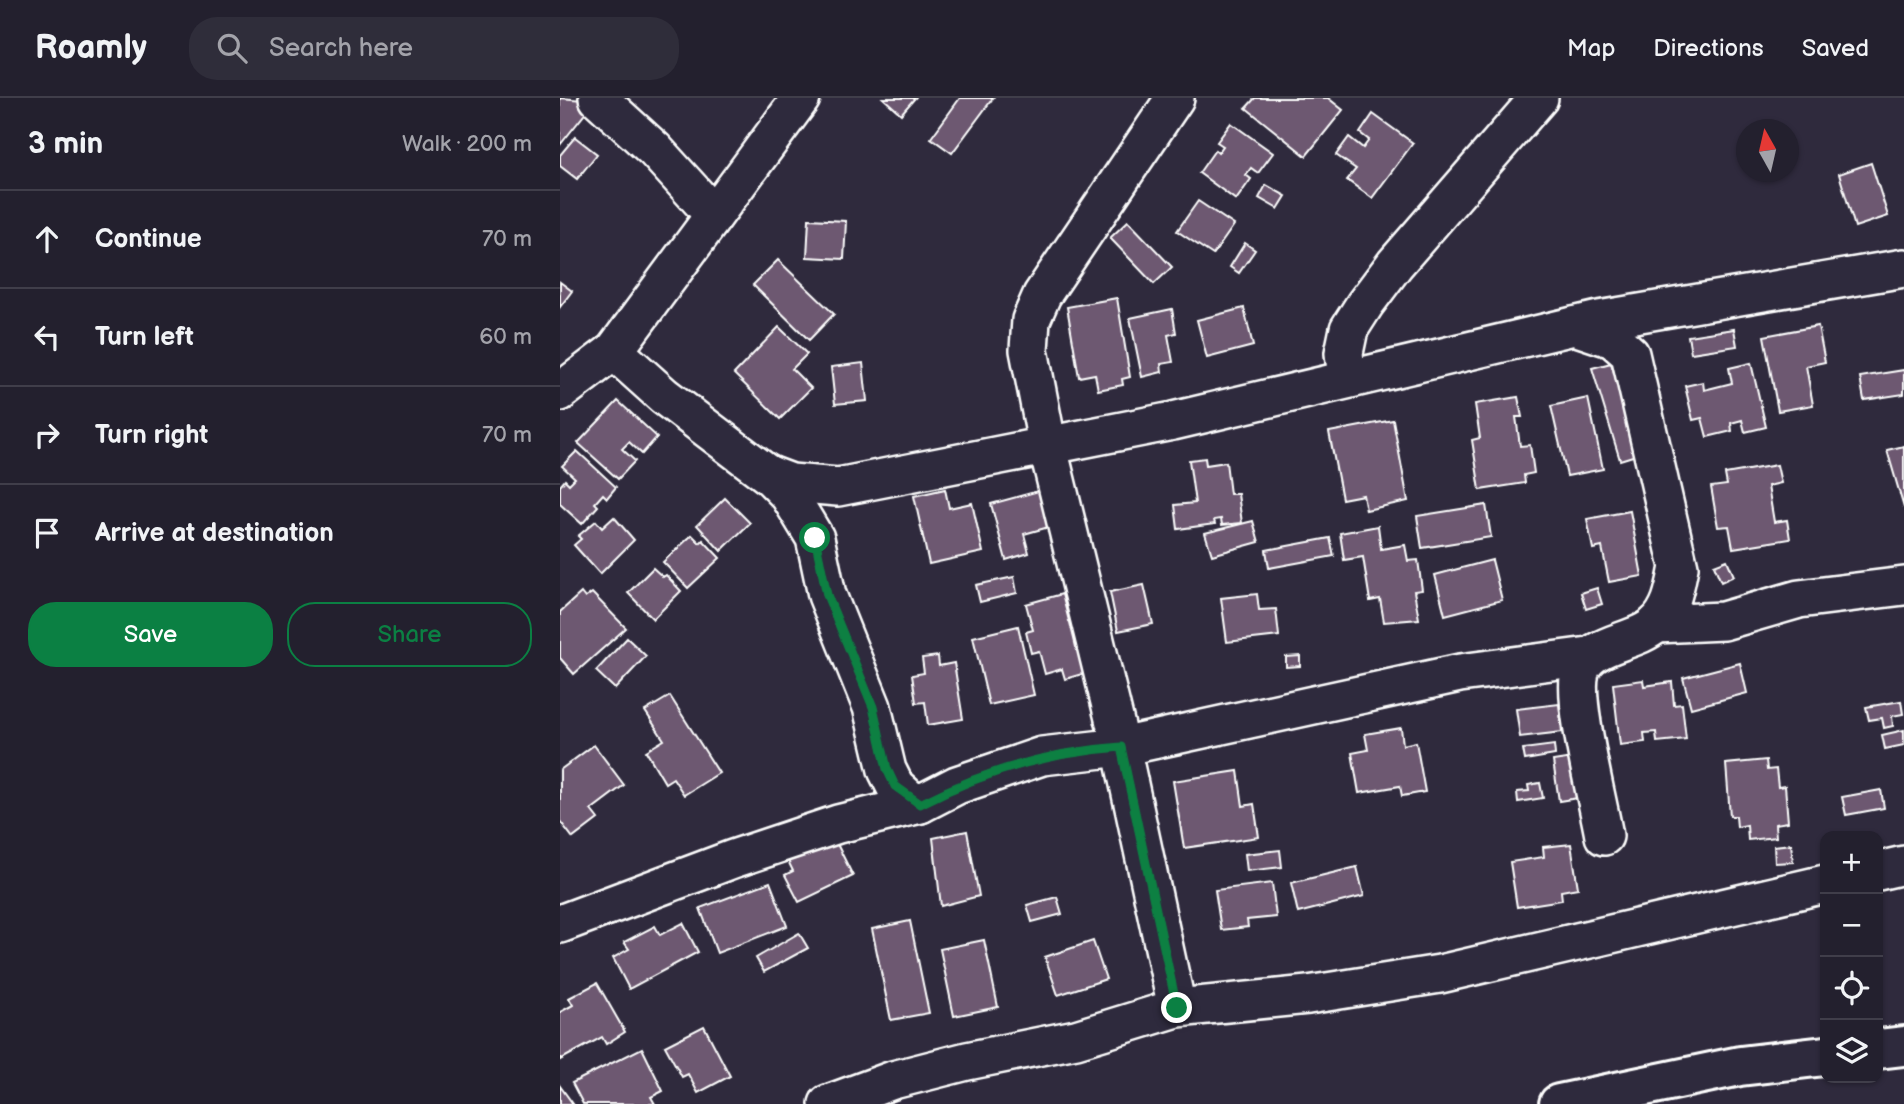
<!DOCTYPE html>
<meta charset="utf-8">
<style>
body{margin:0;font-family:"Balsamiq Sans",sans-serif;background:#2f2d3a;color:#f1f3f6}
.controls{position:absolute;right:21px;bottom:21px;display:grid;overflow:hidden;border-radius:14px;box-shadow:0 2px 5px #0004}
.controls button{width:63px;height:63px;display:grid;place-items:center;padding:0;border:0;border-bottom:2px solid #403e4a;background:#23202e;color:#f1f3f6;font:35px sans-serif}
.compass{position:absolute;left:1176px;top:21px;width:63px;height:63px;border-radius:50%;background:#23202e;box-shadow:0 2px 5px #0004;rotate:352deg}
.stop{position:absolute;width:21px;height:21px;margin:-16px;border:5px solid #0b8043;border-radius:50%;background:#fff}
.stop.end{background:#0b8043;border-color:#fff;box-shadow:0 2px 7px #0008}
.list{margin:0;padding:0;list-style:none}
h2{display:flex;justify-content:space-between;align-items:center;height:91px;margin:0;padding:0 28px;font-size:30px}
h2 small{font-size:23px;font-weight:400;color:#a3a3aa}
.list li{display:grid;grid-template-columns:46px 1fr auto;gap:21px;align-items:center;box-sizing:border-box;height:98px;padding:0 28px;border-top:2px solid #403e4a}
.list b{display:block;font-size:26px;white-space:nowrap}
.list em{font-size:23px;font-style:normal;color:#a3a3aa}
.actions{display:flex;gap:14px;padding:21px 28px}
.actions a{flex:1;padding:16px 0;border:2px solid #0b8043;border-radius:28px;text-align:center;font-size:24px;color:#0b8043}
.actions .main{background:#0b8043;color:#fff}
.icon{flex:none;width:38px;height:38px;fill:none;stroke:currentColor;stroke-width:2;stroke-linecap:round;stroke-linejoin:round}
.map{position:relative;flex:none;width:1344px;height:1006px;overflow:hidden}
header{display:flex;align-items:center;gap:42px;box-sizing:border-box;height:98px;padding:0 35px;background:#23202e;border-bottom:2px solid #403e4a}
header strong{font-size:33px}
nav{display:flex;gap:38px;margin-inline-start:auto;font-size:24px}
.search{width:490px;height:63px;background:#2f2d3a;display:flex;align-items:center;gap:18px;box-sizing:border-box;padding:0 24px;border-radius:28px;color:#a3a3aa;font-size:26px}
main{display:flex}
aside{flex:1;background:#23202e}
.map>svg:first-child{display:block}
.building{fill:#6d5971;stroke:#fff;stroke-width:2}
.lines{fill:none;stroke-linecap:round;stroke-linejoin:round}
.minor-casing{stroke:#fff;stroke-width:42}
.major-casing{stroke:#fff;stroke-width:44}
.minor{stroke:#2f2a3d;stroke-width:37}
.major{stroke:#2f2a3d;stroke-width:38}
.route{stroke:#0b8043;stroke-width:9}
</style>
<header>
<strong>Roamly</strong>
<div class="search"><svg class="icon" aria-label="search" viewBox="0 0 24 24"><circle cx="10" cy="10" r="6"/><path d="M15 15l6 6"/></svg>Search here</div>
<nav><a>Map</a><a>Directions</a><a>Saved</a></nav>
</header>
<main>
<aside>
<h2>3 min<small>Walk · 200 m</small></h2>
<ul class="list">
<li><svg class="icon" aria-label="ahead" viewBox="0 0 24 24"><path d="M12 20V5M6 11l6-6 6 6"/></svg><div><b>Continue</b></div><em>70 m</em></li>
<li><svg class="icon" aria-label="left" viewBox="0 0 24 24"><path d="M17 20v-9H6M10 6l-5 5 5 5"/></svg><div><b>Turn left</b></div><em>60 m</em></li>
<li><svg class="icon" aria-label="right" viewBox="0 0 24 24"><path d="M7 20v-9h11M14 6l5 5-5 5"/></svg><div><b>Turn right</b></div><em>70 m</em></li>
<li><svg class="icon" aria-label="arrive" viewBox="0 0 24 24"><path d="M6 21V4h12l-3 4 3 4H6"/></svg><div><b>Arrive at destination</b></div></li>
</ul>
<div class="actions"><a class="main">Save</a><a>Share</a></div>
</aside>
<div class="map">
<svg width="1344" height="1006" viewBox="0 0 1344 1006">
<rect width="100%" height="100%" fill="#2f2a3d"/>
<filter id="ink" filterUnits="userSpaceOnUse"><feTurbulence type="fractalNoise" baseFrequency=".0143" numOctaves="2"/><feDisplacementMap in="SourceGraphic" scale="14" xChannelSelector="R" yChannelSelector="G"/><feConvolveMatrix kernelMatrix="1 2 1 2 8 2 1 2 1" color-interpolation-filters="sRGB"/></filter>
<g filter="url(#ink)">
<g class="building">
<polygon points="0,0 35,3 0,47"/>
<polygon points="323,0 355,0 341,16"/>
<polygon points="400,0 433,0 392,55 371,40"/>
<polygon points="695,0 768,0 783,12 746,58 686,10"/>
<polygon points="813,16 853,45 812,100 787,82 796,71 776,57 789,39 803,50 809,42 800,35"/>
<polygon points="671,25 713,55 698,75 691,70 686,77 691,81 676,102 639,75 655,52 658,55 663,48 657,44"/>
<polygon points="15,39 37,56 17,81 0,68 0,57"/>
<polygon points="1311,65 1328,118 1295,129 1279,76"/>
<polygon points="706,87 726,98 718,111 699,100"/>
<polygon points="638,103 674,127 653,157 617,133"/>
<polygon points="249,121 286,123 284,161 247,159"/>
<polygon points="568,123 612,169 594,186 550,140"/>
<polygon points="685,145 695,152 679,175 670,169"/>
<polygon points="218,162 274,216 249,242 193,187"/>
<polygon points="0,184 12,193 0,209"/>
<polygon points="557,200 570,279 562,281 563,287 538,292 535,276 519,279 507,209"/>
<polygon points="684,210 693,248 647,260 637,222"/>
<polygon points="612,211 616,235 608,237 613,264 601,266 602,274 582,279 570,220"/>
<polygon points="1258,228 1265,264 1246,268 1253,307 1218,313 1204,238"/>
<polygon points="219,229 247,256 232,271 251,290 220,321 174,276"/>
<polygon points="1174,231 1177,248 1131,255 1128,238"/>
<polygon points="303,265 307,303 275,306 271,269"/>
<polygon points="1051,265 1079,356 1060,362 1032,270"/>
<polygon points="1191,265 1206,329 1185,334 1182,322 1171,325 1172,333 1147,339 1142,320 1133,322 1125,288 1143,284 1144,292 1172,285 1169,270"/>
<polygon points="1344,272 1344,296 1304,302 1300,279"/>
<polygon points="958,299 962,319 956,319 960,348 970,347 974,375 964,377 965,385 920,392 912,342 920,340 915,306"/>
<polygon points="1028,300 1043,371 1007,378 991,308"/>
<polygon points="58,303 97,339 82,356 69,344 62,351 75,363 58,381 18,345"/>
<polygon points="833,322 848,403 806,412 803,397 782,401 769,334"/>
<polygon points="1344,348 1344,410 1327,352"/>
<polygon points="17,353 56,389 47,400 43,396 35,405 38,408 22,426 0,406 0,388 5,382 9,386 15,380 2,368"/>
<polygon points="645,360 646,367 666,364 670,396 678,396 682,425 662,427 661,421 654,422 655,426 618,431 615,407 635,405 629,362"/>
<polygon points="1217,367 1221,385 1208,388 1214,424 1227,422 1230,441 1173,450 1169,428 1158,429 1151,389 1167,387 1165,376"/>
<polygon points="385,391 389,410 412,405 423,454 369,466 354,398"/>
<polygon points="486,391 496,427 464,436 469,455 446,462 431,406"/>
<polygon points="165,400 190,425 161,453 137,427"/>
<polygon points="926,407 931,439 862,450 857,418"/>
<polygon points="1070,413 1082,478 1049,484 1042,449 1033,451 1027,421"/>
<polygon points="54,419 74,442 40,476 14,447 21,441 18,438 36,423 42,430"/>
<polygon points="693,423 699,444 652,457 645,435"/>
<polygon points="818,428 821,451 845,447 848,463 858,462 862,492 854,493 859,521 824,524 820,501 810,503 803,459 784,462 780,435"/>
<polygon points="132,437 140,445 143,442 160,460 128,490 103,464"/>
<polygon points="770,440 774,458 709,470 706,452"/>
<polygon points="932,462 942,502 885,517 875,477"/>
<polygon points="1167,462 1174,478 1161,484 1154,467"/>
<polygon points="93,470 103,479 106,477 121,493 93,521 68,495"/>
<polygon points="454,479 457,495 420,504 416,487"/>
<polygon points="584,487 593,526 558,533 550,494"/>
<polygon points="1037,490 1042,506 1026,511 1021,495"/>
<polygon points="21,495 25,500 32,495 66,530 14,576 0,560 0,514"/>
<polygon points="502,496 509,523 523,519 529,574 505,581 502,571 485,576 479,553 471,555 466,534 473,532 466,506"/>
<polygon points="697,496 699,512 716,511 719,538 667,544 661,500"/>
<polygon points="458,528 474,597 429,607 413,539"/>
<polygon points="67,540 86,558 55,591 36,573"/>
<polygon points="378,558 379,568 394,565 403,621 368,627 365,604 356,605 352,577 364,575 362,560"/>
<polygon points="740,558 740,568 726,569 726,559"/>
<polygon points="1180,565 1187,595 1131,610 1123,580"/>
<polygon points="1083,582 1084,588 1112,584 1114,607 1122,606 1126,641 1097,644 1096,634 1084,635 1085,644 1060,647 1053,586"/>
<polygon points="110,598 159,675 124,697 113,680 105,685 86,653 104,642 85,613"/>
<polygon points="1341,603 1343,616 1332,618 1333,628 1324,630 1322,620 1309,622 1306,609"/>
<polygon points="999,606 1002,634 960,639 956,611"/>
<polygon points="841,630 843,647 856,644 865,694 842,698 840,688 799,695 792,655 808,652 805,636"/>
<polygon points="1344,632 1344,647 1325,651 1322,637"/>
<polygon points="34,647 64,687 31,712 38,721 13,740 0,723 0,672"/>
<polygon points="994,647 995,657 965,662 963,651"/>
<polygon points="1013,660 1018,700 999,703 993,663"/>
<polygon points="1206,662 1207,672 1216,671 1218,689 1225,688 1228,724 1215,726 1216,739 1188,742 1187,727 1177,729 1176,718 1170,718 1166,666"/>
<polygon points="678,673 683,708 694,706 699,739 624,750 613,683"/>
<polygon points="980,685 983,700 958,704 957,694 969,693 968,687"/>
<polygon points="1321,692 1324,710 1286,717 1282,699"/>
<polygon points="407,733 419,798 381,808 373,740"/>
<polygon points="273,738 293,778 239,804 225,777 233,773 228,763"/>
<polygon points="1011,746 1018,790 1001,793 1002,802 957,809 950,764 984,759 983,749"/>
<polygon points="1231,746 1233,764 1215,765 1214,748"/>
<polygon points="720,752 722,769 687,773 685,756"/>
<polygon points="797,769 804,798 738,815 731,785"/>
<polygon points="210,784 227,828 157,855 140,810"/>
<polygon points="712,785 716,819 687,822 688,829 661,832 655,792"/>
<polygon points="497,799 502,816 472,824 467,807"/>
<polygon points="350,823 369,915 331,922 312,831"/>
<polygon points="123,825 138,854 69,891 53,860 69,851 64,844 95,828 100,837"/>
<polygon points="239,835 248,850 204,874 196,860"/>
<polygon points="424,842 438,909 394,918 380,851"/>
<polygon points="533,843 546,881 498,897 485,859"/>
<polygon points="37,885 65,934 46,946 42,939 0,962 0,914 13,907 9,900"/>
<polygon points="144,928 170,978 138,995 128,976 122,979 105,948"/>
<polygon points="82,950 103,993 91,999 95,1006 23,1006 12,985"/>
<polygon points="0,988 13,1006 0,1006"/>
</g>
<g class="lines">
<g class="minor-casing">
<g id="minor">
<polyline points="38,0 95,52 154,117"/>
<polyline points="615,0 482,197 471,222 469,252 488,350 561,649 617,910"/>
<path d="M1014 228 1053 241 1070 256 1119 469C1115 489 1112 512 1095 527 1075 545 1028 545 1020 574 1012 603 1038 703 1044 738"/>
<polyline points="54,253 104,298 207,376 231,385 278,389 613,323 1039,222 1344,170"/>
<polyline points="787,281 784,255 789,231 805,206 835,166 979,0"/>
<polyline points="0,294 54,253 241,0"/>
<polyline points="208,376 229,397 255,440 267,497 312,609 327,672 335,688 348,700 360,706 397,687 482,658 561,649 900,575 1029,558"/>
<polyline points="1096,526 1163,523 1239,501 1344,488"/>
<polyline points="1318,773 1344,767"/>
<polyline points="0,826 173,761 278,726 360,706"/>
<polyline points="268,1006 333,982 407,963 516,941 617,910 748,897 880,876 1265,786"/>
</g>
</g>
<g class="major-casing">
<g id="major">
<polyline points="1318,951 1344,948"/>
<polyline points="999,1006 1180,968 1265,958"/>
</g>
</g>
<use href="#minor" class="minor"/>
<use href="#major" class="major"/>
</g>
</g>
<g class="lines" filter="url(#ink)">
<path class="route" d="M255 440 267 497 313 609 327 671 335 688 360 706C424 673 489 654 561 649L617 910"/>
</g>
</svg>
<div class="controls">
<button>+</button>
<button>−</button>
<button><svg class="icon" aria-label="locate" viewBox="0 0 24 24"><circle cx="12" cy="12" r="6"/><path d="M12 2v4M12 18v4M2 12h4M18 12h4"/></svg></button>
<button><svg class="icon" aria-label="layers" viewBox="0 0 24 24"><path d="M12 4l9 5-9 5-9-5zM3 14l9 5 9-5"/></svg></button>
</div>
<svg class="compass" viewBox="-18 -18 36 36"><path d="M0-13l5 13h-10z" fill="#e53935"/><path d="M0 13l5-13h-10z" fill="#a3a3aa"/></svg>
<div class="stop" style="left:255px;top:440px"></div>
<div class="stop end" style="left:617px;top:910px"></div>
</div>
</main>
